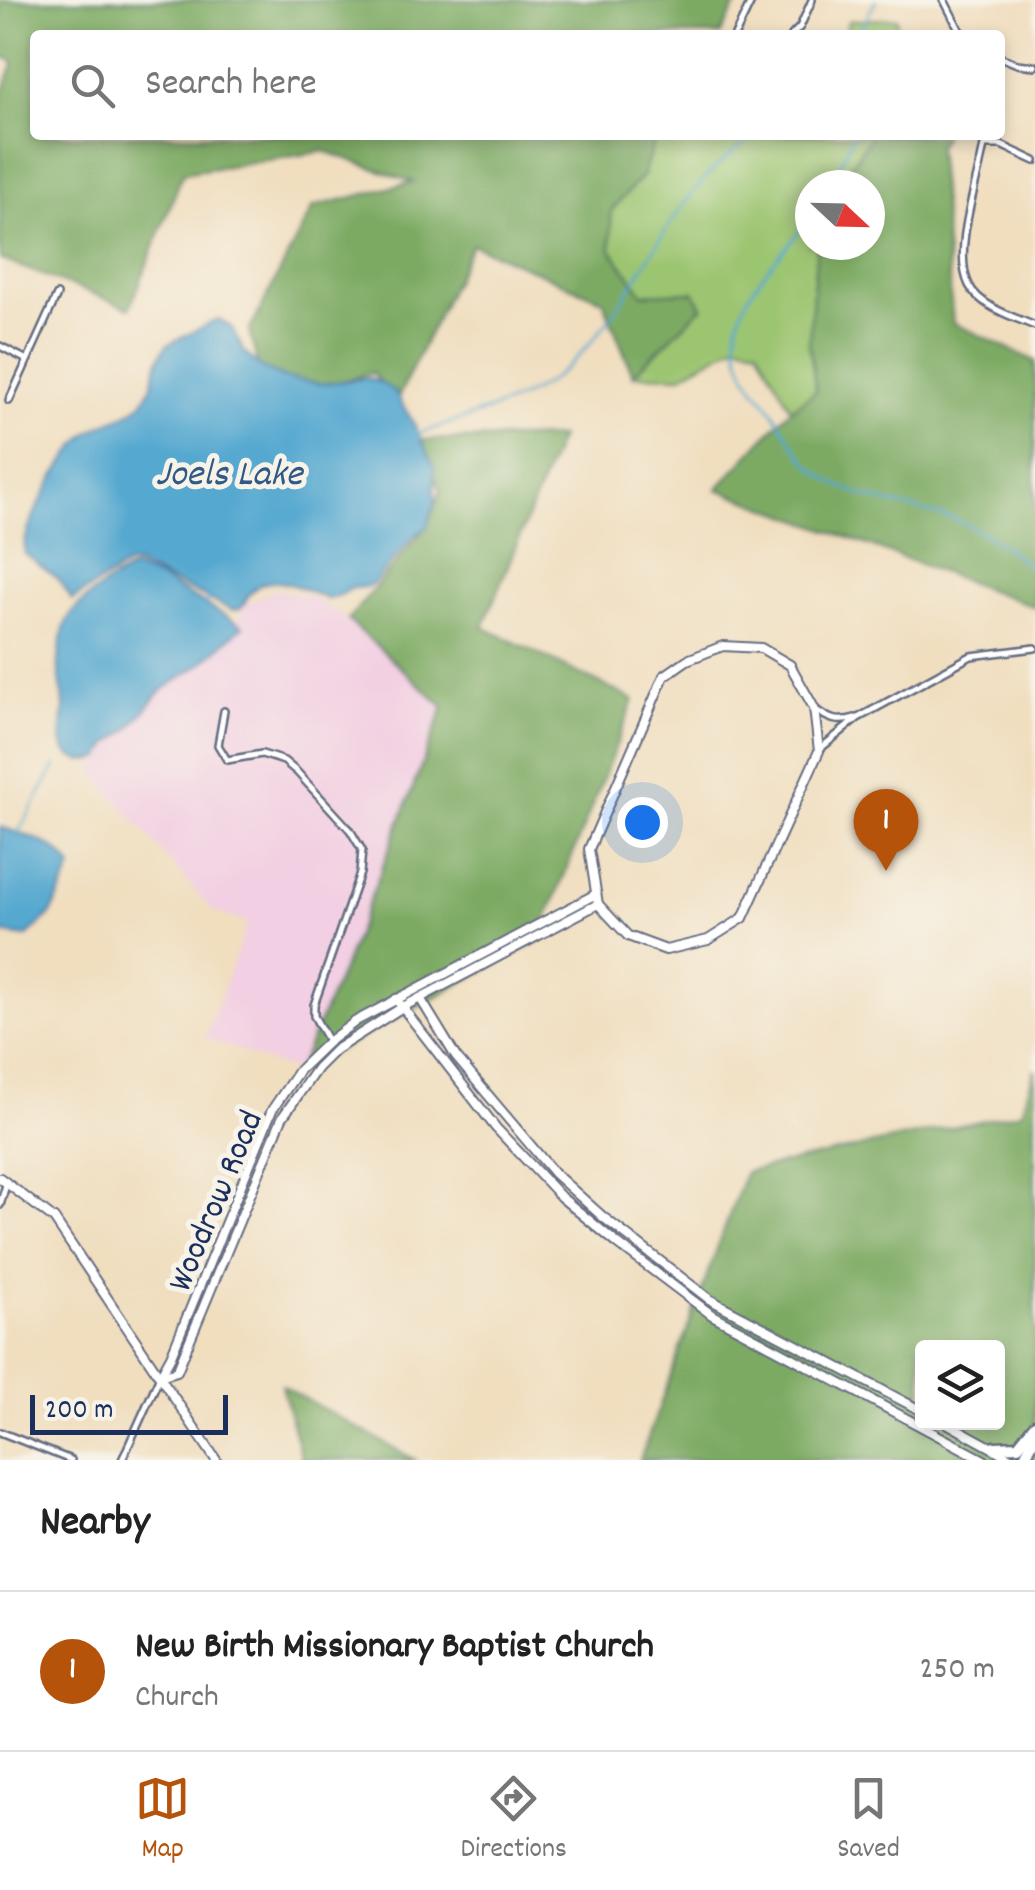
<!DOCTYPE html>
<style>
body{margin:0;font-family:Dekko,sans-serif;background:#f2f2f2;color:#222}
.controls{position:absolute;right:30px;bottom:30px;display:grid;overflow:hidden;border-radius:10px;box-shadow:0 5px 15px #0003}
.controls button{width:90px;height:90px;display:grid;place-items:center;padding:0;border:0;border-bottom:2px solid #e0e0e0;background:#fff;color:#222;font:50px sans-serif}
.compass{position:absolute;left:795px;top:170px;width:90px;height:90px;border-radius:50%;background:#fff;box-shadow:0 5px 15px #0003;rotate:112deg}
.scale{position:absolute;left:30px;bottom:25px;width:198px;box-sizing:border-box;padding-left:10px;border:5px solid #1b2f5e;border-top:0;font-size:28px;line-height:35px;white-space:nowrap;color:#1b2f5e;-webkit-text-stroke:8px #f7f3e8;paint-order:stroke}
.you{position:absolute;left:642px;top:822px;width:35px;height:35px;margin:-25px;border:8px solid #fff;border-radius:50%;background:#1a73e8;box-shadow:0 0 0 15px #1a73e833}
.badge{display:grid;place-items:center;width:65px;height:65px;border-radius:50%;background:#b45309;color:#fff;font-size:32px;font-weight:700}
.pin{position:absolute;translate:-50% -82px;filter:drop-shadow(0 2px 5px #0008)}
.pin::after{content:'';position:absolute;top:52px;width:35px;height:30px;background:inherit;clip-path:polygon(0 0,100% 0,50% 100%)}
.list{margin:0;padding:0;list-style:none}
h2{display:flex;justify-content:space-between;align-items:center;height:130px;margin:0;padding:0 40px;font-size:42px}
h2 small{font-size:32px;font-weight:400;color:#767676}
.list li{display:grid;grid-template-columns:65px 1fr auto;gap:30px;align-items:center;box-sizing:border-box;height:160px;padding:0 40px;border-top:2px solid #e0e0e0}
.list b{display:block;font-size:38px;white-space:nowrap}
.list p{margin:0;font-size:32px;white-space:nowrap;color:#767676}
.list em{font-size:32px;font-style:normal;color:#767676}
.icon{flex:none;width:55px;height:55px;fill:none;stroke:currentColor;stroke-width:2;stroke-linecap:round;stroke-linejoin:round}
.map{position:relative;flex:none;width:1035px;height:1460px;overflow:hidden}
.search{position:absolute;background:#fff;box-shadow:0 5px 15px #0003;left:30px;right:30px;top:30px;height:110px;display:flex;align-items:center;gap:25px;box-sizing:border-box;padding:0 35px;border-radius:10px;color:#767676;font-size:38px}
.sheet{height:290px;background:#fff}
nav{display:flex;justify-content:space-around;align-items:center;box-sizing:border-box;height:140px;border-top:2px solid #e0e0e0;background:#fff;font-size:28px;color:#767676}
nav a{display:grid;justify-items:center;gap:5px}
nav .on{color:#b45309}
.map>svg:first-child{display:block}
.built{fill:#f2cfe2}
.green{fill:#9cc571;stroke:#5c7a68;stroke-width:2.5}
.forest{fill:#7daa63;stroke:#4c6c60;stroke-width:2.5;fill-rule:evenodd}
.water{fill:#54a8d0;stroke:#386c97;stroke-width:2.5}
.lines{fill:none;stroke-linecap:round;stroke-linejoin:round}
.stream{stroke:#54a8d0;stroke-width:2.5}
.street-casing{stroke:#666c80;stroke-width:10}
.secondary-casing{stroke:#666c80;stroke-width:12}
.highway-casing{stroke:#666c80;stroke-width:15}
.street{stroke:#fff;stroke-width:5}
.secondary{stroke:#fff;stroke-width:8}
.highway{stroke:#fff;stroke-width:10}
.labels{text-anchor:middle;dominant-baseline:central;stroke-width:10;stroke-linejoin:round;paint-order:stroke}
.street-label{font-size:35px;fill:#1b2f5e;stroke:#f7f3e8}
.water-label{font-size:38px;font-style:italic;fill:#2f5986;stroke:#f7f3e8}
</style>
<div class="map">
<svg width="1035" height="1460" viewBox="0 0 1035 1460">
<rect width="100%" height="100%" fill="#f7f3e8"/>
<filter id="ink" filterUnits="userSpaceOnUse"><feTurbulence type="fractalNoise" baseFrequency=".01" numOctaves="2"/><feDisplacementMap in="SourceGraphic" scale="20" xChannelSelector="R" yChannelSelector="G"/><feConvolveMatrix kernelMatrix="1 2 1 2 8 2 1 2 1" color-interpolation-filters="sRGB"/></filter>
<filter id="wash" filterUnits="userSpaceOnUse"><feTurbulence type="fractalNoise" baseFrequency=".0048" numOctaves="4" result="noise"/><feDisplacementMap in="SourceGraphic" scale="40" xChannelSelector="R" yChannelSelector="G"/><feGaussianBlur stdDeviation="2.25" result="paint"/><feColorMatrix in="noise" values="0 0 0 0 0 0 0 0 0 0 0 0 0 0 0 0 0 1.4 0 .05"/><feComposite in="paint" operator="in"/></filter>
<g filter="url(#wash)">
<rect width="100%" height="100%" fill="#f0debf"/>
<polygon class="built" points="276,590 310,596 348,620 444,707 347,959 297,1072 205,1038 248,923 213,911 92,771 152,693 234,625 247,603"/>
<g class="green">
<polygon points="897,18 897,35 846,35 848,21"/>
<polygon points="656,135 872,135 849,168 854,185 810,185 810,245 817,245 809,343 816,391 791,409 758,348 737,344 680,376 633,375 702,307 694,292 643,294 611,250 611,211 643,175"/>
</g>
<g class="forest">
<polygon points="0,0 739,0 720,35 35,35 35,135 656,135 643,175 611,211 611,250 643,294 694,292 702,307 633,375 603,300 472,244 397,400 372,373 318,388 260,372 249,332 313,207 413,182 325,151 183,173 130,308 0,259 0,101 14,61 0,56"/>
<polygon points="872,135 944,135 937,147 953,323 1035,361 1035,607 717,489 791,409 816,391 809,343 817,245 870,245 870,185 854,185 848,169"/>
<polygon points="560,437 483,627 634,700 538,941 297,1072 347,959 444,707 348,620 426,527 441,490 417,440"/>
<path d="M1035 1069V1460H640L745 1172 1021 1112ZM922 1348H998V1422H922Z"/>
<polygon points="282,1386 415,1460 302,1460"/>
</g>
<g class="water">
<path d="M219 319 232 328 244 352 260 367 285 378 320 384 367 378 382 383 395 392 414 424 434 467 435 503 426 528 414 536 372 585C364 589 361 586 353 588 344 591 338 598 328 599 304 590 268 567 248 596 242 606 244 609 232 610L135 564 126 566 72 600 59 580 25 554C20 527 64 458 83 438 100 421 126 420 142 402 157 385 153 361 167 345Z"/>
<path d="M134 568 161 579 243 626 203 662 161 691 129 729 109 744 101 758C89 762 75 763 66 751 58 739 64 719 64 705 63 690 57 674 59 659 60 647 62 631 67 621 75 604 116 575 134 568Z"/>
<path d="M0 827C24 835 60 843 72 868L51 914 26 937 0 933Z"/>
</g>
<g class="lines">
<g class="stream">
<polyline points="858,35 876,0"/>
<polyline points="831,185 853,135"/>
<path d="M810 217C772 272 704 314 755 389 760 396 766 400 770 407 786 431 801 463 827 479 863 501 904 505 943 516 977 525 1009 548 1035 571"/>
<path d="M418 434C466 416 519 406 559 374 642 306 661 192 758 135"/>
<polyline points="205,604 210,599"/>
<polyline points="18,833 56,766"/>
</g>
</g>
</g>
<g filter="url(#ink)">
<g class="lines">
<g class="street-casing">
<g id="street">
<polyline points="944,0 962,35"/>
<polyline points="735,35 752,0"/>
<polyline points="792,35 800,27 812,0"/>
<polyline points="1000,57 1017,64 1035,66"/>
<path d="M1035 161 1001 145H984C978 182 952 250 969 285 980 307 1014 317 1035 326"/>
<polyline points="0,346 27,360"/>
<polyline points="9,401 57,295"/>
<path d="M815 709C829 720 838 723 855 718"/>
<polyline points="224,711 218,745 227,760 262,754 284,761 297,772 350,830 362,850 360,873 314,1005 314,1016 328,1041"/>
<polyline points="821,748 858,718 971,656 1035,648"/>
<polyline points="0,1205 6,1185"/>
<polyline points="0,1432 71,1460"/>
<polyline points="122,1460 160,1376"/>
</g>
</g>
<g class="secondary-casing">
<g id="secondary">
<polygon points="723,646 761,648 790,665 814,708 819,751 743,918 708,940 666,950 628,936 598,904 589,849 664,676 687,660"/>
<polyline points="420,998 456,1057 554,1173 603,1217 709,1299 922,1411"/>
<polyline points="396,999 496,1128 561,1197 618,1244 712,1315 984,1460"/>
<polyline points="0,1178 54,1219 216,1460"/>
<polyline points="160,1376 171,1356 272,1110 299,1070 328,1042 356,1021 596,894"/>
<polyline points="160,1376 177,1371 282,1118 317,1068 335,1050 401,1008 598,904"/>
<polyline points="945,1422 1014,1460"/>
</g>
</g>
<g class="highway-casing">
<g id="highway">
<polyline points="994,1447 1018,1446 1035,1425"/>
<polyline points="1023,1460 1035,1437"/>
</g>
</g>
<use href="#street" class="street"/>
<use href="#secondary" class="secondary"/>
<use href="#highway" class="highway"/>
</g>
</g>
<g class="labels">
<g class="street-label">
<text transform="translate(218 1202) rotate(-67)">Woodrow Road</text>
</g>
<g class="water-label">
<text x="229" y="476">Joels Lake</text>
</g>
</g>
</svg>
<div class="controls">
<button><svg class="icon" aria-label="layers" viewBox="0 0 24 24"><path d="M12 4l9 5-9 5-9-5zM3 14l9 5 9-5"/></svg></button>
</div>
<svg class="compass" viewBox="-18 -18 36 36"><path d="M0-13l5 13h-10z" fill="#e53935"/><path d="M0 13l5-13h-10z" fill="#767676"/></svg>
<div class="scale">200 m</div>
<div class="you"></div>
<div class="pin badge" style="left:886px;top:871px">1</div>
<div class="search"><svg class="icon" aria-label="search" viewBox="0 0 24 24"><circle cx="10" cy="10" r="6"/><path d="M15 15l6 6"/></svg>Search here</div>
</div>
<section class="sheet">
<h2>Nearby<small></small></h2>
<ul class="list">
<li><span class="badge">1</span><div><b>New Birth Missionary Baptist Church</b><p>Church</p></div><em>250 m</em></li>
</ul>
</section>
<nav>
<a class="on"><svg class="icon" aria-label="map" viewBox="0 0 24 24"><path d="M3 6l6-2 6 2 6-2v14l-6 2-6-2-6 2zM9 4v14M15 6v14"/></svg>Map</a>
<a><svg class="icon" aria-label="directions" viewBox="0 0 24 24"><path d="M12 3l9 9-9 9-9-9zM9 14v-3h6M13 9l2 2-2 2"/></svg>Directions</a>
<a><svg class="icon" aria-label="saved" viewBox="0 0 24 24"><path d="M7 4h10v16l-5-4-5 4z"/></svg>Saved</a>
</nav>
